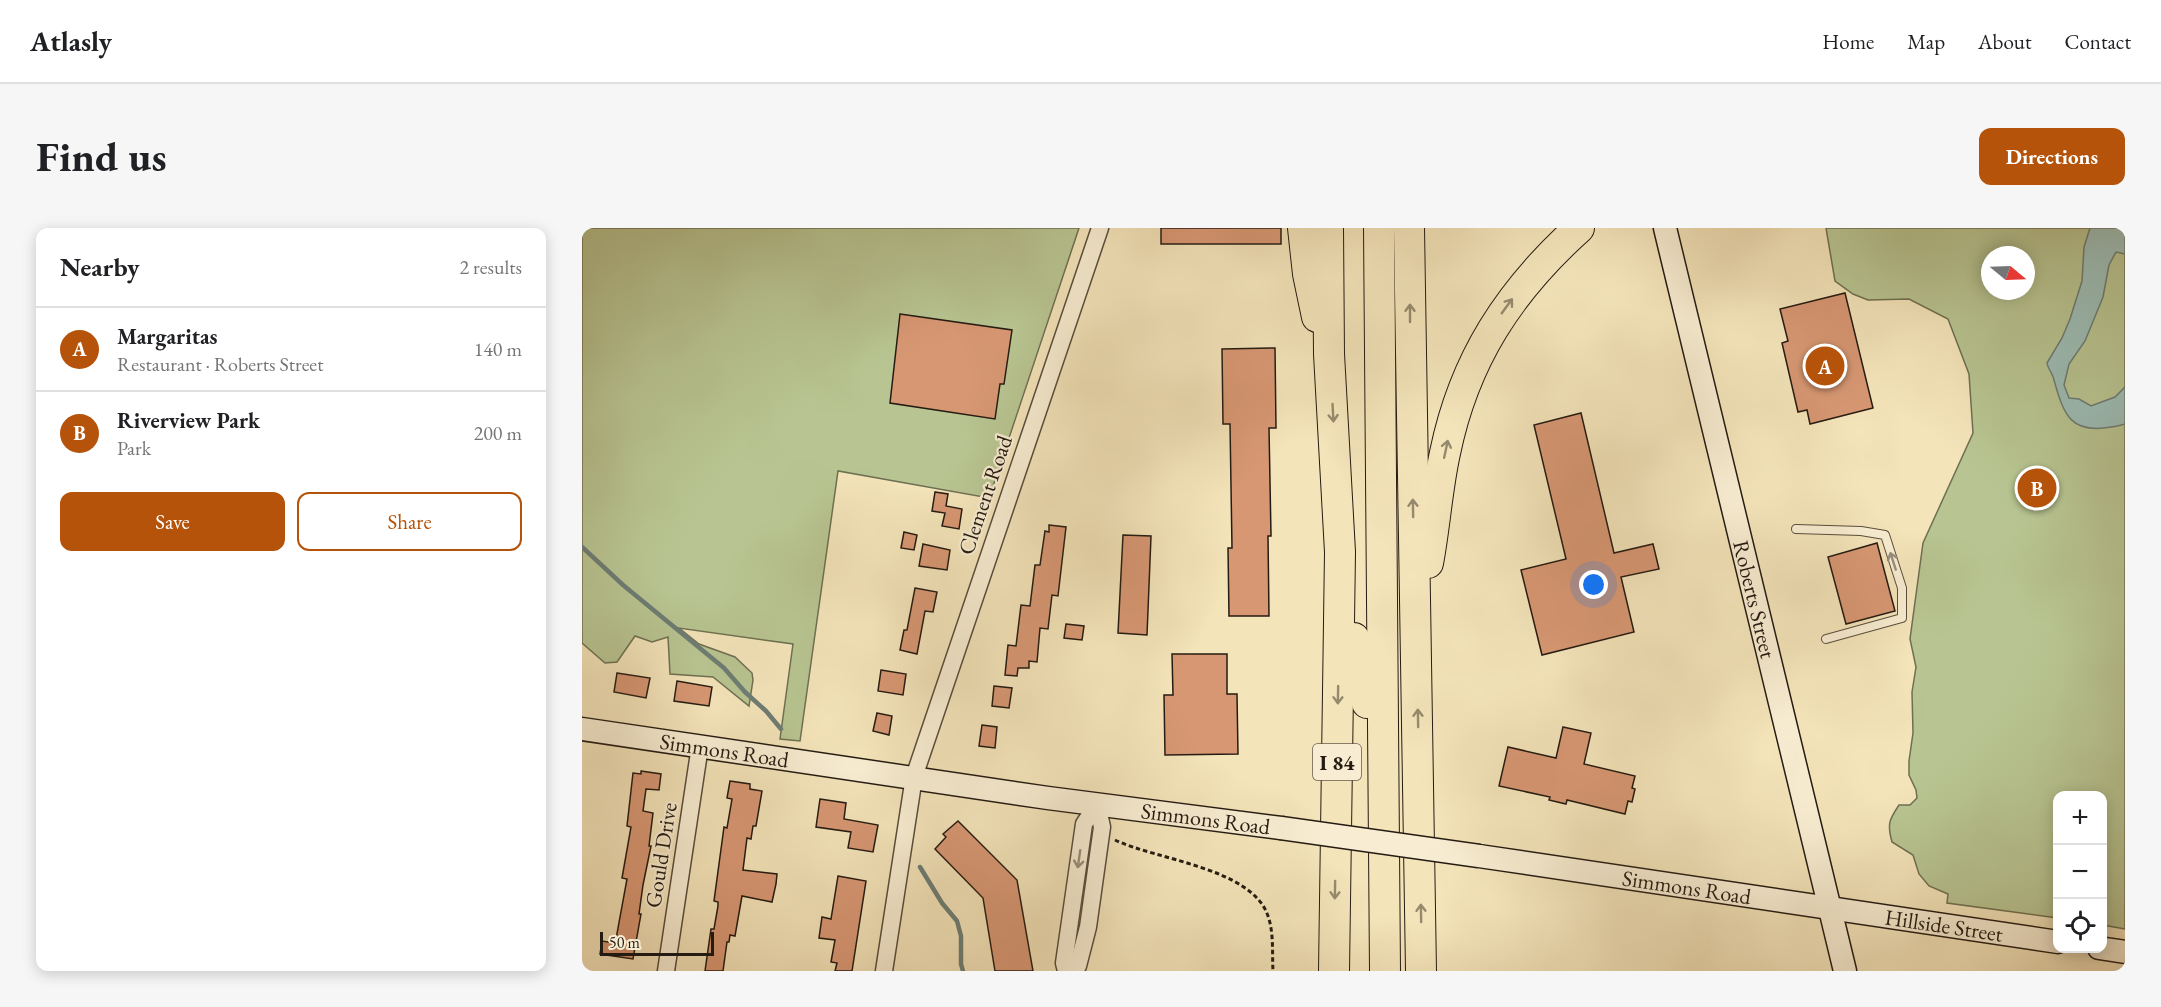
<!DOCTYPE html>
<meta charset="utf-8">
<style>
body{margin:0;font-family:"EB Garamond",serif;background:#f6f6f6;color:#202124}
.controls{position:absolute;right:18px;bottom:18px;display:grid;overflow:hidden;border-radius:12px;box-shadow:0 3px 15px #0003}
.controls button{width:54px;height:54px;display:grid;place-items:center;padding:0;border:0;border-bottom:2px solid #e0e0e0;background:#fff;color:#202124;font:30px sans-serif}
.compass{position:absolute;left:1399px;top:18px;width:54px;height:54px;border-radius:50%;background:#fff;box-shadow:0 3px 15px #0003;rotate:109deg}
.scale{position:absolute;left:18px;bottom:15px;width:114px;box-sizing:border-box;padding-left:6px;border:3px solid #241b12;border-top:0;font-size:16px;line-height:21px;white-space:nowrap;color:#241b12;-webkit-text-stroke:4px #f8edd2;paint-order:stroke}
.you{position:absolute;left:1012px;top:357px;width:21px;height:21px;margin:-15px;border:4px solid #fff;border-radius:50%;background:#1a73e8;box-shadow:0 0 0 9px #1a73e833}
.badge{display:grid;place-items:center;width:39px;height:39px;border-radius:50%;background:#b45309;color:#fff;font-size:20px;font-weight:700}
.pin{position:absolute;translate:-50% -50%;border:3px solid #fff;box-shadow:0 2px 6px #0006}
.list{margin:0;padding:0;list-style:none}
h2{display:flex;justify-content:space-between;align-items:center;height:78px;margin:0;padding:0 24px;font-size:26px}
h2 small{font-size:20px;font-weight:400;color:#757577}
.list li{display:grid;grid-template-columns:39px 1fr auto;gap:18px;align-items:center;box-sizing:border-box;height:84px;padding:0 24px;border-top:2px solid #e0e0e0}
.list b{display:block;font-size:22px;white-space:nowrap}
.list p{margin:0;font-size:20px;white-space:nowrap;color:#757577}
.list em{font-size:20px;font-style:normal;color:#757577}
.actions{display:flex;gap:12px;padding:18px 24px}
.actions a{flex:1;padding:14px 0;border:2px solid #b45309;border-radius:12px;text-align:center;font-size:21px;color:#b45309}
.actions .main{background:#b45309;color:#fff}
.icon{flex:none;width:33px;height:33px;fill:none;stroke:currentColor;stroke-width:2;stroke-linecap:round;stroke-linejoin:round}
.map{position:relative;flex:none;width:1543px;height:743px;overflow:hidden;border-radius:12px}
header{display:flex;align-items:center;gap:36px;box-sizing:border-box;height:84px;padding:0 30px;background:#fff;border-bottom:2px solid #e0e0e0}
header strong{font-size:28px}
nav{display:flex;gap:33px;margin-inline-start:auto;font-size:21px}
.intro{display:flex;align-items:center;justify-content:space-between;box-sizing:border-box;height:144px;padding:0 36px}
h1{margin:0;font-size:42px}
.button{padding:15px 27px;border-radius:12px;background:#b45309;color:#fff;font-size:21px;font-weight:700}
main{display:flex;gap:36px;padding:0 36px}
aside{flex:1;background:#fff;border-radius:12px;box-shadow:0 3px 15px #0003}
.map>svg:first-child{display:block}
.green{fill:#b8c592;stroke:#6e7052;stroke-width:1.5;fill-rule:evenodd}
.water{fill:#9dbeb6;stroke:#6d7d74;stroke-width:1.5}
.lines{fill:none;stroke-linecap:round;stroke-linejoin:round}
.stream{stroke:#6d7d74;stroke-width:4.5}
.building{fill:#d79773;stroke:#241b12;stroke-width:1.5}
.service-casing{stroke:#584d3c;stroke-width:10}
.minor-casing{stroke:#584d3c;stroke-width:19}
.secondary-casing{stroke:#241b12;stroke-width:25}
.motorway-casing{stroke:#241b12;stroke-width:32}
.path{stroke:#241b12;stroke-width:3;stroke-dasharray:4.5 3;stroke-linecap:butt}
.service{stroke:#f8edd2;stroke-width:8}
.minor{stroke:#f8edd2;stroke-width:16}
.secondary{stroke:#f8edd2;stroke-width:22}
.motorway{stroke:#f4e4ba;stroke-width:30}
.secondary-bridge-casing{stroke:#241b12;stroke-width:25;stroke-linecap:butt}
.secondary-bridge{stroke:#f8edd2;stroke-width:22}
.oneway{stroke:#968a6e}
.oneway2{stroke:#998e7c}
.labels{text-anchor:middle;dominant-baseline:central;stroke-width:4.5;stroke-linejoin:round;paint-order:stroke}
.shield{fill:#f8edd2;stroke:#645a4c;stroke-width:1.5}
.shield-label{font-size:21px;font-weight:bold;fill:#241b12}
.street-label{font-size:22px;fill:#241b12;stroke:#f8edd2}
</style>
<header>
<strong>Atlasly</strong>
<nav><a>Home</a><a>Map</a><a>About</a><a>Contact</a></nav>
</header>
<div class="intro"><h1>Find us</h1><a class="button">Directions</a></div>
<main>
<aside>
<h2>Nearby<small>2 results</small></h2>
<ul class="list">
<li><span class="badge">A</span><div><b>Margaritas</b><p>Restaurant · Roberts Street</p></div><em>140 m</em></li>
<li><span class="badge">B</span><div><b>Riverview Park</b><p>Park</p></div><em>200 m</em></li>
</ul>
<div class="actions"><a class="main">Save</a><a>Share</a></div>
</aside>
<div class="map">
<svg width="1543" height="743" viewBox="0 0 1543 743">
<rect width="100%" height="100%" fill="#f4e4ba"/>
<filter id="stains"><feTurbulence type="fractalNoise" baseFrequency=".00333" numOctaves="4"/><feColorMatrix values="0 0 0 0 .2 0 0 0 0 .09 0 0 0 0 .02 0 0 0 .5 -.17"/></filter>
<radialGradient id="worn" r=".72"><stop offset=".6" stop-color="#630" stop-opacity="0"/><stop offset="1" stop-color="#630" stop-opacity=".3"/></radialGradient>
<g class="green">
<polygon points="0,0 497,0 407,270 256,243 218,513 198,511 211,416 97,400 117,416 153,429 170,445 171,452 167,478 131,449 88,446 86,409 70,414 53,408 35,434 23,435 0,415"/>
<path d="M1244 0H1543V701L1521 697 1520 568H1476L1475 690 1365 675 1366 666 1347 658 1337 646 1331 627 1310 614C1305 596 1307 592 1317 577H1328L1335 570 1334 562 1327 547V533L1331 505 1330 464 1334 439 1328 411 1341 315 1391 205 1387 146 1366 91 1327 71 1286 72 1271 66 1253 53ZM1408 27H1444V63H1408Z"/>
</g>
<path class="water" d="M1508 0H1543V26L1534 24 1527 37 1521 69 1503 113 1487 136 1482 157 1487 170 1497 171 1509 178 1533 169 1543 159V196C1538 198 1535 198 1529 199 1489 206 1482 188 1472 152 1471 146 1466 141 1465 135L1480 110 1488 91 1500 53 1502 19Z"/>
<g class="lines">
<g class="stream">
<polyline points="0,319 41,357 142,440 163,464 184,483 199,501"/>
<polyline points="338,639 360,675 375,693 379,708 379,736 381,743"/>
</g>
</g>
<g class="building">
<rect x="579" y="0" width="120" height="16"/>
<polygon points="1263,65 1291,180 1228,196 1225,182 1216,184 1200,115 1206,113 1198,81"/>
<polygon points="318,86 430,102 422,156 418,156 413,191 308,175"/>
<polygon points="693,120 694,200 687,200 689,308 686,308 687,388 647,388 646,320 650,320 648,196 641,196 640,121"/>
<polygon points="999,185 1032,325 1071,316 1077,341 1039,349 1052,404 960,427 939,342 984,331 952,197"/>
<polygon points="353,264 366,266 364,278 380,281 377,301 360,298 363,285 350,283"/>
<polygon points="467,297 484,299 476,368 470,367 466,401 458,400 455,434 447,433 447,440 436,440 435,448 423,447 426,417 434,418 439,377 448,378 453,337 458,337 463,303 467,304"/>
<polygon points="322,304 335,307 332,322 319,320"/>
<polygon points="541,307 569,308 565,407 536,405"/>
<polygon points="1295,315 1313,383 1264,396 1246,329"/>
<polygon points="341,316 368,322 365,342 337,338"/>
<polygon points="333,360 355,364 351,384 343,383 335,426 318,422 322,402 325,402"/>
<polygon points="484,396 502,398 500,412 482,410"/>
<polygon points="590,426 645,426 645,466 655,466 656,526 583,527 582,467 591,467"/>
<polygon points="299,442 324,446 321,467 296,463"/>
<polygon points="35,445 68,450 64,470 32,464"/>
<polygon points="95,453 130,459 127,478 92,473"/>
<polygon points="412,458 430,460 427,480 410,478"/>
<polygon points="295,485 310,488 307,507 291,503"/>
<polygon points="400,497 415,499 413,520 397,518"/>
<polygon points="981,499 1009,505 1002,536 1053,548 1050,560 1053,561 1050,574 1046,573 1043,586 985,572 984,576 967,572 968,569 917,558 926,519 974,530"/>
<polygon points="59,543 79,546 77,562 64,561 61,583 71,585 67,618 69,618 61,657 57,686 59,686 51,731 18,726 20,713 32,715 34,711 45,651 40,650 49,599 45,598 51,545 59,546"/>
<polygon points="148,553 168,556 168,561 180,563 174,598 171,598 169,611 165,610 161,642 195,646 194,656 190,674 160,668 153,708 148,707 147,714 145,714 141,743 123,743 129,701 132,701 136,678 136,674 132,673 142,599 145,600 150,571 145,570"/>
<polygon points="238,571 264,575 262,591 296,597 291,624 266,620 269,604 234,599"/>
<polygon points="376,593 435,652 451,743 413,743 401,670 353,621 364,609 361,606"/>
<polygon points="256,648 284,653 270,743 253,743 255,735 249,734 253,712 237,710 240,689 249,691"/>
</g>
<g class="lines">
<g class="service-casing">
<polyline id="service" points="1214,301 1279,303 1303,307 1320,360 1320,390 1244,411"/>
</g>
<g class="minor-casing">
<g id="minor">
<polyline points="84,743 118,518"/>
<polyline points="302,743 332,549 518,0"/>
<polyline points="484,743 482,735 502,596 515,576"/>
<polyline points="493,743 496,738 506,699 520,599 515,576"/>
</g>
</g>
<g class="secondary-casing">
<g id="secondary">
<path id="s1" d="M1083 0 1263 743"/>
<path id="s2" d="M0 501 466 570 699 600"/>
<path id="s3" d="M897 628 1476 714"/>
<polyline points="1517,720 1543,724"/>
</g>
</g>
<g class="motorway-casing">
<g id="motorway">
<polyline points="721,0 726,46 735,89"/>
<polyline points="746,0 747,126 758,324 752,743"/>
<polyline points="797,0 803,743"/>
<polyline points="827,0 839,743"/>
<path d="M846 335C853 298 855 261 863 225 882 132 927 63 997 0"/>
<polyline points="772,410 777,448 785,475"/>
</g>
</g>
<path class="path" d="M533 612C575 632 670 640 686 688 692 705 690 725 691 743"/>
<use href="#service" class="service"/>
<use href="#minor" class="minor"/>
<use href="#secondary" class="secondary"/>
<use href="#motorway" class="motorway"/>
<g class="secondary-bridge-casing">
<polyline id="secondary-bridge" points="699,600 897,628"/>
</g>
<use href="#secondary-bridge" class="secondary-bridge"/>
</g>
<defs><path id="oneway-shaft" d="M-6 0H5M1.5-3L5.5 0L1.5 3" fill="none" stroke-width="1.6" stroke-linecap="round" stroke-linejoin="round" transform="scale(1.5)"/></defs>
<g class="oneway">
<use href="#oneway-shaft" transform="translate(925 78) rotate(-54)"/>
<use href="#oneway-shaft" transform="translate(828 85) rotate(-90)"/>
<use href="#oneway-shaft" transform="translate(751 185) rotate(87)"/>
<use href="#oneway-shaft" transform="translate(864 221) rotate(-78)"/>
<use href="#oneway-shaft" transform="translate(831 280) rotate(-91)"/>
<use href="#oneway-shaft" transform="translate(756 467) rotate(91)"/>
<use href="#oneway-shaft" transform="translate(836 490) rotate(-91)"/>
<use href="#oneway-shaft" transform="translate(753 662) rotate(91)"/>
<use href="#oneway-shaft" transform="translate(839 685) rotate(-91)"/>
</g>
<g class="oneway2">
<use href="#oneway-shaft" transform="translate(1311 333) rotate(-108)"/>
<use href="#oneway-shaft" transform="translate(497 631) rotate(98)"/>
</g>
<g class="labels">
<rect class="shield" x="731" y="516" width="48" height="36" rx="4.5"/>
<g class="shield-label">
<text x="755" y="534">I 84</text>
</g>
<g class="street-label">
<text transform="translate(403 267) rotate(-71)">Clement Road</text>
<text stroke="none"><textPath href="#s1" startOffset="382">Roberts Street</textPath></text>
<text stroke="none"><textPath href="#s2" startOffset="144">Simmons Road</textPath></text>
<text stroke="none"><textPath href="#s2" startOffset="630">Simmons Road</textPath></text>
<text transform="translate(79 627) rotate(-81)">Gould Drive</text>
<text stroke="none"><textPath href="#s3" startOffset="210">Simmons Road</textPath></text>
<text stroke="none"><textPath href="#s3" startOffset="470">Hillside Street</textPath></text>
</g>
</g>
<rect width="100%" height="100%" filter="url(#stains)"/>
<rect width="100%" height="100%" fill="url(#worn)"/>
</svg>
<div class="controls">
<button>+</button>
<button>−</button>
<button><svg class="icon" aria-label="locate" viewBox="0 0 24 24"><circle cx="12" cy="12" r="6"/><path d="M12 2v4M12 18v4M2 12h4M18 12h4"/></svg></button>
</div>
<svg class="compass" viewBox="-18 -18 36 36"><path d="M0-13l5 13h-10z" fill="#e53935"/><path d="M0 13l5-13h-10z" fill="#757577"/></svg>
<div class="scale">50 m</div>
<div class="you"></div>
<div class="pin badge" style="left:1243px;top:138px">A</div>
<div class="pin badge" style="left:1455px;top:260px">B</div>
</div>
</main>
